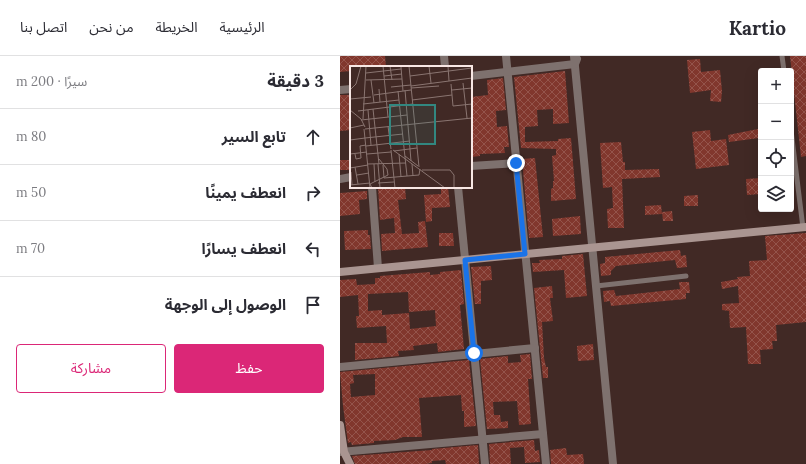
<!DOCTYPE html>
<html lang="ar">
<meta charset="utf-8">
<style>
body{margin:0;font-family:Lora,"Noto Sans Arabic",serif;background:#f7f7f7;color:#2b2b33;direction:rtl}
.controls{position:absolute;right:12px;top:12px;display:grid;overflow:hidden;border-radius:4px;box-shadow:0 4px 16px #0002}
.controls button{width:36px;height:36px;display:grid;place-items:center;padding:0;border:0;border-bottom:1px solid #e1e1e2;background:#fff;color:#2b2b33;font:20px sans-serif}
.stop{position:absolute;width:12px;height:12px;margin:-9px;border:3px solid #1a73e8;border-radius:50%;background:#fff}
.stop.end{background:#1a73e8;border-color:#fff;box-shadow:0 1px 4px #0008}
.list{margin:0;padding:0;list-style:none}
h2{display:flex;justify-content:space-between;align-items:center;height:52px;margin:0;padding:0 16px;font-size:17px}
h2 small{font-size:13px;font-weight:400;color:#7c7c81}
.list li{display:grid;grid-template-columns:26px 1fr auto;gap:12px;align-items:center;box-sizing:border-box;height:56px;padding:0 16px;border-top:1px solid #e1e1e2}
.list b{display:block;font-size:15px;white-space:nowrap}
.list em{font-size:13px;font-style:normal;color:#7c7c81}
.actions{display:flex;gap:8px;padding:12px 16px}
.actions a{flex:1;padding:9px 0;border:1px solid #db2777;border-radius:4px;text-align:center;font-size:14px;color:#db2777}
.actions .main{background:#db2777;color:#fff}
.icon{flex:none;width:22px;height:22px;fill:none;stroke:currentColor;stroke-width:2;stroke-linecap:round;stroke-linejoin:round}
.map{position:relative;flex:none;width:466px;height:408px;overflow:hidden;direction:ltr}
header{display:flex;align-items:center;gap:24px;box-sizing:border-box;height:56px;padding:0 20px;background:#fff;border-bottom:1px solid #e1e1e2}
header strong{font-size:19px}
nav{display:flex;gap:22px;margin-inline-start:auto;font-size:14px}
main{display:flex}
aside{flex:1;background:#fff}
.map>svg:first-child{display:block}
.building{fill:url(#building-cross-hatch);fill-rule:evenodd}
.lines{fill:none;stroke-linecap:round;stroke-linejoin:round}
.service{stroke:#7e716e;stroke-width:5}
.minor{stroke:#7e716e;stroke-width:8}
.secondary{stroke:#aa9591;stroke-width:8}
.route{stroke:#1a73e8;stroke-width:5}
.inset-road{fill:none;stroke:#8a7571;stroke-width:1}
.view{fill:#328780;fill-opacity:0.15;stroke:#328780;stroke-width:2}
.inset-edge{fill:none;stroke:#f8e7e4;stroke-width:2}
</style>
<header>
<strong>Kartio</strong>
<nav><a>الرئيسية</a><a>الخريطة</a><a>من نحن</a><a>اتصل بنا</a></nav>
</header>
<main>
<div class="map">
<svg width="466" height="408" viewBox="0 0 466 408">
<defs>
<pattern id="building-cross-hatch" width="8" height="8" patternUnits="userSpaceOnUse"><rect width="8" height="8" fill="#81372d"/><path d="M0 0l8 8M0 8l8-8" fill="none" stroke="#94544b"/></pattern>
</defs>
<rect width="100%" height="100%" fill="#412925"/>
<g class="building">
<polygon points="0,0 45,0 46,11 11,11 11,15 0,16"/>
<polygon points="450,0 466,0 466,100 461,101"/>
<polygon points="360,3 361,16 380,14 382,35 381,46 370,45 371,34 350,37 347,4"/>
<polygon points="225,15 229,67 213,68 213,53 197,54 198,70 185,71 185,86 218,85 218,83 231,82 236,143 211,145 211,133 213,132 213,125 214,125 212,100 216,99 216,93 181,92 174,21"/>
<polygon points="163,22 166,54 156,55 157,71 167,70 169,91 164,91 165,97 140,98 140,100 131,101 131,41 148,39 147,24"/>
<polygon points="0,39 11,39 11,74 0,75"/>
<polygon points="418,73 419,82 389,86 388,79"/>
<polygon points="370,74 371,85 386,83 389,109 356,113 352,76"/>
<polygon points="281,86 283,106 285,106 285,114 319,113 320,121 282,123 284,172 268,172 267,153 273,152 272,131 263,132 260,87"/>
<polygon points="195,102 203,181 189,182 182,103"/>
<rect x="0" y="104" width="11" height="10"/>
<polygon points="421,122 421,138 407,139 406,123"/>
<polygon points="38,131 65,131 66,143 58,144 62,178 79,177 78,166 85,165 88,191 42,195 41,178 55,177 54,162 40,164"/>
<polygon points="101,131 108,131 110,151 92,152 92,165 86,166 84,139 101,138"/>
<polygon points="27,135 27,143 19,144 20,158 0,160 0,137"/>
<polygon points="358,139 358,150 344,150 344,140"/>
<polygon points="321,149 322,158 305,159 305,150"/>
<polygon points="332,155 333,165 323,165 322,156"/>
<polygon points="240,160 241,178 213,180 212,163"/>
<polygon points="28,174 28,179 30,179 31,193 5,194 4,175"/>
<polygon points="99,177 113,177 114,190 99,190"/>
<polygon points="466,177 466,266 436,269 437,285 432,285 433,293 420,294 421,308 408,308 406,271 390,272 389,255 382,254 382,248 399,247 398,230 382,233 381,226 398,223 397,221 410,220 409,205 427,204 425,180"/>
<polygon points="340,194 341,200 346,199 347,211 337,212 335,204 276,210 271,215 271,219 261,220 260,208 265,207 265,201"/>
<polygon points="243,198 247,240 226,242 224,214 193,216 192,207 200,207 199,204 222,203 222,200"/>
<polygon points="151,210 152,224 141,225 141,248 135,248 131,211"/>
<path d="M121 214 124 248 120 249 124 293 98 296 97 287 73 290 74 294 58 295 59 300 15 304V287H47L46 270 17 272 16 260H19L18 239 0 241V224L16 223 17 229 35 228V222H40V220L90 216V219L100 218V216ZM68 236 69 256 95 254 96 270 70 273 69 257 42 259V254L28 255V238Z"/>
<polygon points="339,226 349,226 350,237 346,237 346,243 271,250 270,245 264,246 263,235 274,234 276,240 340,233"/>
<polygon points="212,230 213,242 210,242 213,265 202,266 204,302 206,311 208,311 208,322 203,322 194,232"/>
<polygon points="253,288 254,304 238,305 237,290"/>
<polygon points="190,298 192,323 188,323 191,368 179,369 177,345 153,346 154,359 160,359 161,366 168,365 168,372 147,373 140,303 168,300 168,307 181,306 180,299"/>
<path d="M129 304 136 370 124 371V355H122L121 339 79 342 82 381H63L55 384 34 385V387L12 389 11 386 8 387 3 350 0 316ZM35 318V339L11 341 10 328 14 327 13 319Z"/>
<polygon points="194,384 195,395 199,394 200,406 185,407 184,391 170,392 171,408 150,408 149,388"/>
<polygon points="138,389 139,408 106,408 105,404 92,405 92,407 86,408 15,408 12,400 92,394 92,393"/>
<polygon points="226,392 227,399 243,398 244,408 211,408 210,394"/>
</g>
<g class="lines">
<g class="service">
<polyline points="442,0 444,15"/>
<polyline points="451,74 463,172"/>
<polyline points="256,230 346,220"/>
</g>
<g class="minor">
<polyline points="104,0 105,11"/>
<polyline points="166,0 206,408"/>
<polyline points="234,0 273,408"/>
<polyline points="131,20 235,8 237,3"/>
<polyline points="0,34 11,33"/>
<polyline points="131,110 176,107"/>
<polyline points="0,123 11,121"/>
<polyline points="32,131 38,212"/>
<polyline points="118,131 145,408"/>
<polyline points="0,311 195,292"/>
<polyline points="0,396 203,378"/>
</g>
<g class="secondary">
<polyline points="0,216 466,171"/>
<polyline points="0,369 4,396 10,408"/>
</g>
</g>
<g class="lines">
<polyline class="route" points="134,297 125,204 185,198 176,107"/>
</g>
<g transform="translate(10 10)">
<rect width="122" height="122" fill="#412925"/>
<path class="inset-road" d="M33 0 38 51M40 0 42 14M59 0 69 101M79 0 81 17M98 0 99 15M51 1 53 25M16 7 51 3M34 10 52 8M60 10 122 2M16 14 52 13M21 14 24 37M113 17 117 52M101 18 103 40 122 38M61 20 122 12M41 21 61 19M61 22 89 20M29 23 30 36M0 24 6 18 11 0M55 24 61 95M102 24 122 22M48 25 57 110M24 29 61 24M0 33 21 31M62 34 102 29M13 38 49 34M23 43 29 98M0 44 11 53 15 61M18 44 21 79M8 45 63 38M13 53 16 0M11 54 57 49M38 60 41 83M0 62 14 59M14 63 20 122M15 63 122 52M15 72 53 68M0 74 15 72M16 80 60 75M41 84 45 122M43 84 95 122M44 85 67 82M0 88 17 86M5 88 6 93 11 92 10 80 16 79M17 88 41 86M49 88 51 111M55 90 68 100M18 98 56 97M24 98 25 116M28 98 30 122M62 98 63 110M33 99 34 112 69 109 70 103M5 101 8 118M0 102 18 99M72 104H100L104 109V122M1 106 2 119M7 109 19 107M28 117 44 116M0 119 20 117M22 122 20 118 38 109 37 103 29 93"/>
<path class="view" d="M40 39H85V78H40Z"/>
<rect width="122" height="122" class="inset-edge"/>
</g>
</svg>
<div class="controls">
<button>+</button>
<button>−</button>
<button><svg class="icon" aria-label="locate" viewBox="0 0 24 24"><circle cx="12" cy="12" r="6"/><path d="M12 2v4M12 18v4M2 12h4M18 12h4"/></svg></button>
<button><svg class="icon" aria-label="layers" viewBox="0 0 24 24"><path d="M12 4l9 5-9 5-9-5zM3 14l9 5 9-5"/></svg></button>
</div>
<div class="stop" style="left:134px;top:297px"></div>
<div class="stop end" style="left:176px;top:107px"></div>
</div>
<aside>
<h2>3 دقيقة<small>سيرًا · 200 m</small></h2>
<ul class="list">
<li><svg class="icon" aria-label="ahead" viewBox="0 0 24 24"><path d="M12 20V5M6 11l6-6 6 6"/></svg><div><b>تابع السير</b></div><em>80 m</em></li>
<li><svg class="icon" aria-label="right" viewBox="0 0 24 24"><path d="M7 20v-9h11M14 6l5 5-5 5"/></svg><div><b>انعطف يمينًا</b></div><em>50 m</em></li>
<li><svg class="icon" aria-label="left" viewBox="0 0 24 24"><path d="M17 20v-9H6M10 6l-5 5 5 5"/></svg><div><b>انعطف يسارًا</b></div><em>70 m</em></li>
<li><svg class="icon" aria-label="arrive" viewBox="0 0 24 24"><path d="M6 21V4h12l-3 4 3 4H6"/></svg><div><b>الوصول إلى الوجهة</b></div></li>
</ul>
<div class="actions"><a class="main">حفظ</a><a>مشاركة</a></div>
</aside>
</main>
